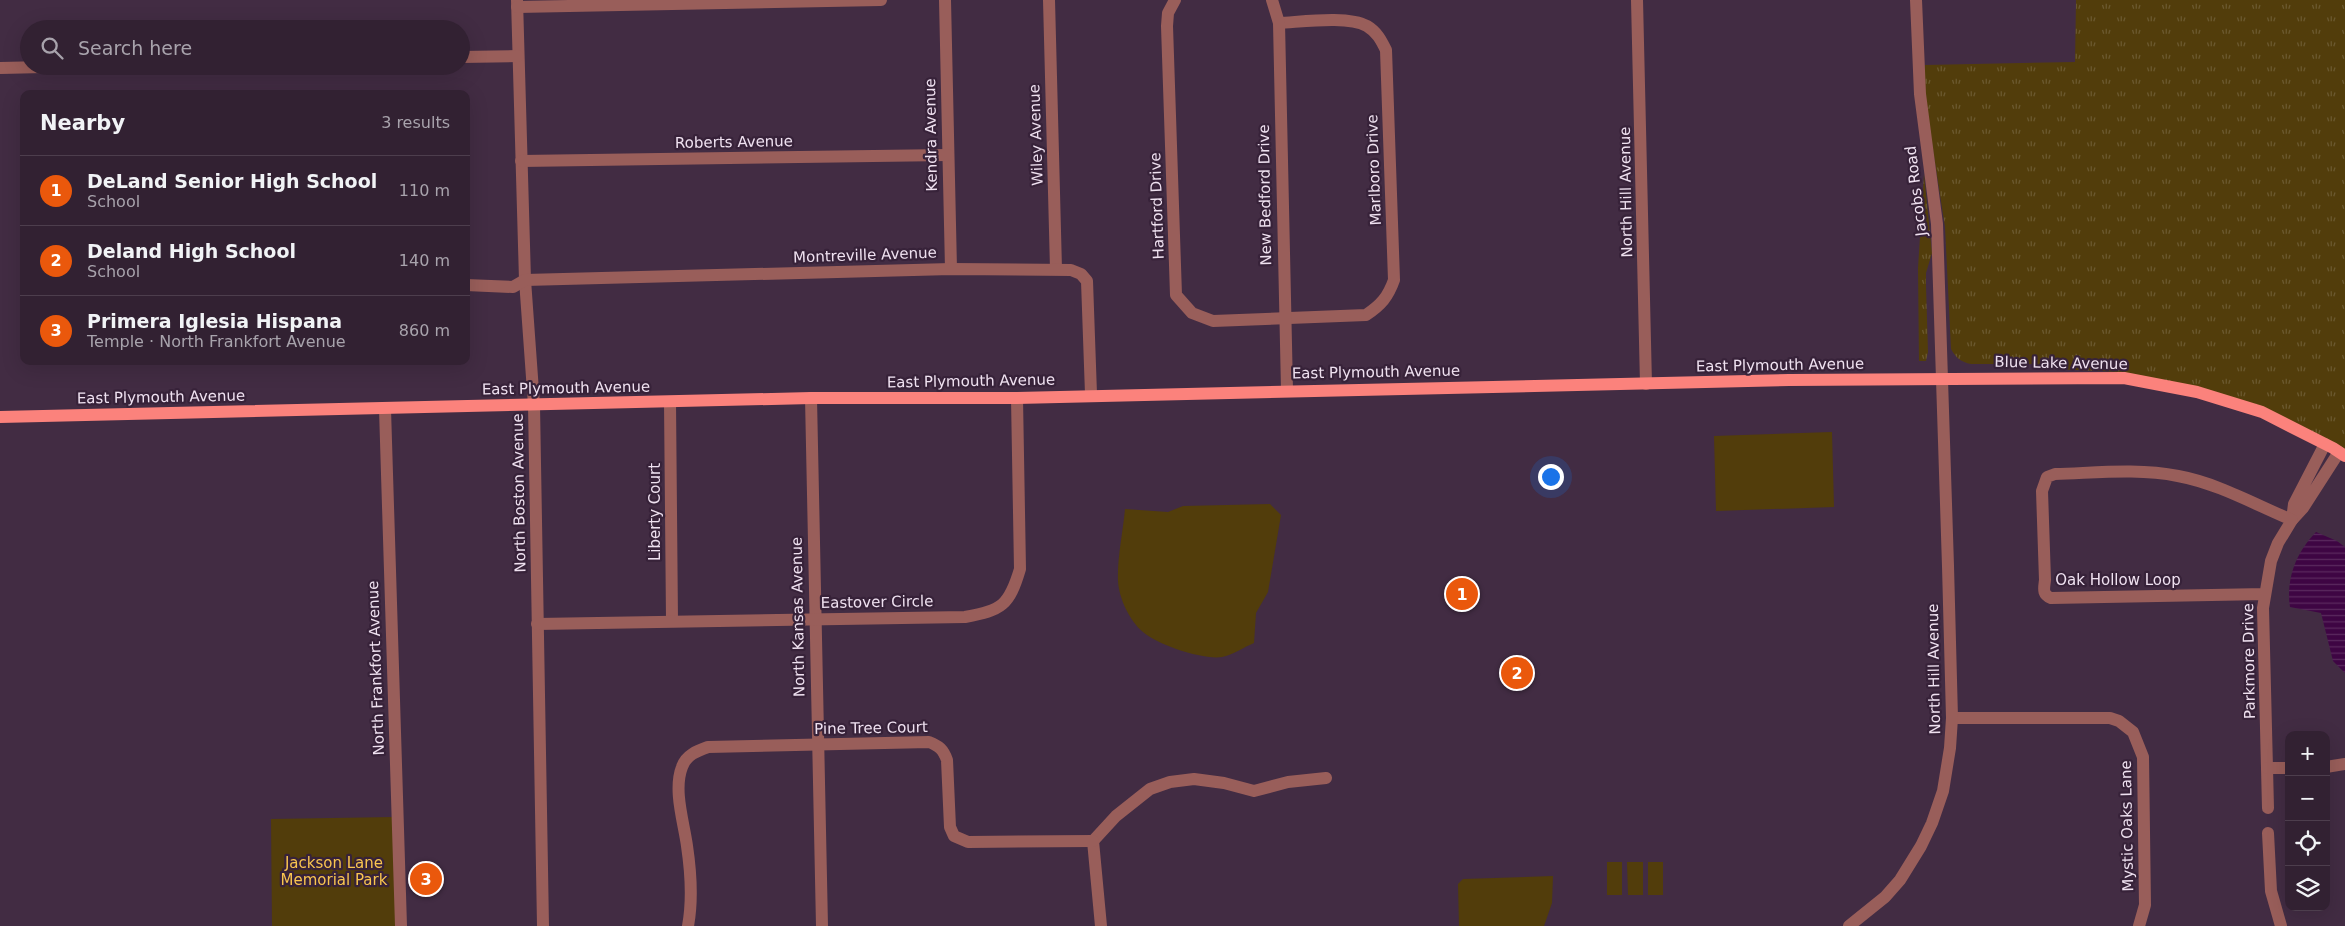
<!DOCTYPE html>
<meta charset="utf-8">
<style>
body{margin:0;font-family:"DejaVu Sans",sans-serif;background:#3d2e3e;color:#f1f3f6}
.controls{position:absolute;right:15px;bottom:15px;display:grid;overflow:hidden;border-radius:10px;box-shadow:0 5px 20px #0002}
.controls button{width:45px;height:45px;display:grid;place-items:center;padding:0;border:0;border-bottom:1px solid #4d3e4d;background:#322132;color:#f1f3f6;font:25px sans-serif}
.you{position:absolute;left:1550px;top:476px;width:18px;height:18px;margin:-12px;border:4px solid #fff;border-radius:50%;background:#1a73e8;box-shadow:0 0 0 8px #1a73e833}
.badge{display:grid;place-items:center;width:32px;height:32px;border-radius:50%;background:#ea580c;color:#fff;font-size:16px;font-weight:700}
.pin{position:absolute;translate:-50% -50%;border:2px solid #fff;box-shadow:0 1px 5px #0006}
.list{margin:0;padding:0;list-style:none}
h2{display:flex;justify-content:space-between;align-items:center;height:65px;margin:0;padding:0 20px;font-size:21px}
h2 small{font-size:16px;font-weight:400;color:#a8a3ac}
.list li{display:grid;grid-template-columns:32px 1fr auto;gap:15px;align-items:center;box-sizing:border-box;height:70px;padding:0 20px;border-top:1px solid #4d3e4d}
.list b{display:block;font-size:19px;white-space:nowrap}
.list p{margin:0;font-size:16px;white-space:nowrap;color:#a8a3ac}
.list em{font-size:16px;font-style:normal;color:#a8a3ac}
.icon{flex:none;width:28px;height:28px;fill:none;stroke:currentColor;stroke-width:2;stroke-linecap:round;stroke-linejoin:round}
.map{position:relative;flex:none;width:2345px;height:926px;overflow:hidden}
.search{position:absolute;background:#322132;box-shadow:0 5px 20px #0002;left:20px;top:20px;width:450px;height:55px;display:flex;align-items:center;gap:12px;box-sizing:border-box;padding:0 18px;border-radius:28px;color:#a8a3ac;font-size:19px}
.panel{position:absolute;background:#322132;box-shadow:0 5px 20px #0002;left:20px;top:90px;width:450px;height:275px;border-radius:10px}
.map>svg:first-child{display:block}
.grass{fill:url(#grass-tufts)}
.green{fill:#523d0b}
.water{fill:url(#water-rules)}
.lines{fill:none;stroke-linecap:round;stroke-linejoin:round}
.minor{stroke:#995e5a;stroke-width:12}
.major{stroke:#fb827c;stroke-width:12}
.labels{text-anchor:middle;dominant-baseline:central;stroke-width:4.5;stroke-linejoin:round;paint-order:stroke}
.street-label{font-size:15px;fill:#efe1f0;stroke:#372239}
.park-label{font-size:15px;fill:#f9c54f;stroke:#372239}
</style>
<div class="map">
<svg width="2345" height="926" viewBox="0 0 2345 926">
<defs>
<pattern id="grass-tufts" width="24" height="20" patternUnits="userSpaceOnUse" patternTransform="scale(1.25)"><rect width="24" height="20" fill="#523d0b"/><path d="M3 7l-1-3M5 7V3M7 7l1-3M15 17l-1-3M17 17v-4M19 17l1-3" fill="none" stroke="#6b592f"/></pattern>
<pattern id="water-rules" width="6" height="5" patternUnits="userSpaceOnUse" patternTransform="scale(1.25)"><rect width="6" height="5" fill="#3e0543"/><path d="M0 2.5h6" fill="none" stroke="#5a295e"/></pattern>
</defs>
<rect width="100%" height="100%" fill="#422c43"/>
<g class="grass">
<path d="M2076 0H2345V449L2327 439 2124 372 2053 369 2032 364H1971C1961 362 1956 358 1951 349L1945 227 1925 98V65L2075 62Z"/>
<polygon points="1924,174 1932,253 1926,273 1926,286 1928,352 1926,361 1919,361 1918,268"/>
</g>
<g class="green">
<polygon points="1832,432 1834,507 1716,511 1714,436"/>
<path d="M1270 504 1281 515 1268 592 1256 613 1254 643C1244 647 1233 655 1222 657 1203 660 1158 645 1143 632 1130 621 1119 599 1118 581 1117 558 1123 532 1125 509L1168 512 1183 506Z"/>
<polygon points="394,817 397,926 272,926 271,819"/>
<rect x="1607" y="862" width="15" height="33"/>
<polygon points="1627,862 1643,862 1643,895 1628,895"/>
<rect x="1648" y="862" width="15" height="33"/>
<polygon points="1553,876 1552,903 1544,926 1459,926 1458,884 1463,879"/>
</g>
<path class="water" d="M2316 532 2337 541 2345 547V673L2333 661 2321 613 2290 607C2286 578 2296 553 2316 532Z"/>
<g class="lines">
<g class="minor">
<polyline points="517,0 525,280 534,405 543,926"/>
<polyline points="945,0 951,269"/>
<polyline points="1049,0 1056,269"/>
<path d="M1175 0 1168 13 1167 26 1176 295 1192 313 1213 321 1366 315C1381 305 1388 297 1394 280L1386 50C1381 40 1377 32 1367 26 1348 15 1301 22 1279 23"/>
<polyline points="1272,0 1279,23 1287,390"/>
<polyline points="1637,0 1646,384"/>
<polyline points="517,7 881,0"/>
<polyline points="461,57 518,56"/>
<polyline points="0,68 89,66"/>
<polyline points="521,161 948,155"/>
<polyline points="466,285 513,287 525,280 951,269 1071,270 1081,274 1087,281 1091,394"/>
<polyline points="811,398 822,926"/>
<polyline points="670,402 672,621"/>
<polyline points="385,409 401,926"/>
<polyline points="2325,444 2294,504 2292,520 2303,508 2339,452"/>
<path d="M2265 594 2051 598C2042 594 2044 589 2045 580L2042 491 2047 477 2055 474C2095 473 2138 468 2178 476 2217 483 2256 505 2292 520L2278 543 2271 561 2263 608 2268 808"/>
<path d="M537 624 965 617C1002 610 1009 606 1020 569L1017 398"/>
<polyline points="1952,718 2110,718 2119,721 2133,732 2143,757 2145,905 2139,926"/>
<polyline points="2326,767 2345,764"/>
<polyline points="2267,768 2289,768"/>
<polyline points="2268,833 2271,891 2281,926"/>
<polyline points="1093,841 1116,816 1150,789 1170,782 1194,779 1224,783 1254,791 1288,782 1326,778"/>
<polyline points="1093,841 1101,926"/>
<path d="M688 926C693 899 691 873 687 846 684 823 673 790 682 767 686 755 697 751 708 747L929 742C939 746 943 749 947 760L950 827 954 836 968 842 1093 841"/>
<polyline points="1849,926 1885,897 1900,880 1921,846 1932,823 1943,791 1950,748 1952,718 1948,566 1937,224 1920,94 1916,0"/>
</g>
<polyline class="major" points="0,417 811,398 1017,398 1789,380 2124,378 2197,392 2262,412 2333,448 2345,456"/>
</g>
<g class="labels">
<g class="street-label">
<text transform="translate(931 135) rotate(-91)">Kendra Avenue</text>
<text transform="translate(1036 135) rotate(-92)">Wiley Avenue</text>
<text transform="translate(734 142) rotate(-1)">Roberts Avenue</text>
<text transform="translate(1374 170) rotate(-92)">Marlboro Drive</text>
<text transform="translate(1916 191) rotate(-97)">Jacobs Road</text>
<text transform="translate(1626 192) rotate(-91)">North Hill Avenue</text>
<text transform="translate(1265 195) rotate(-91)">New Bedford Drive</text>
<text transform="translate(1157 206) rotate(-92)">Hartford Drive</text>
<text transform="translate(865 255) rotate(-2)">Montreville Avenue</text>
<text transform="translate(2061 363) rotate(1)">Blue Lake Avenue</text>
<text transform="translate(1780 365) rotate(-1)">East Plymouth Avenue</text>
<text transform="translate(1376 372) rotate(-1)">East Plymouth Avenue</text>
<text transform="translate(971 381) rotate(-1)">East Plymouth Avenue</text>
<text transform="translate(566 388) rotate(-1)">East Plymouth Avenue</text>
<text transform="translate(161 397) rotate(-1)">East Plymouth Avenue</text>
<text transform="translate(519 493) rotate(-91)">North Boston Avenue</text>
<text transform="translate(655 512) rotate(-90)">Liberty Court</text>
<text x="2118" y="580">Oak Hollow Loop</text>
<text transform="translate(877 602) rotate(-1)">Eastover Circle</text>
<text transform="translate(798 617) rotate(-91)">North Kansas Avenue</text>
<text transform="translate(2249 661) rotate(-91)">Parkmore Drive</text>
<text transform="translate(376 668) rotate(-92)">North Frankfort Avenue</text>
<text transform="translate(1934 669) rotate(-91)">North Hill Avenue</text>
<text transform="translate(871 728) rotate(-1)">Pine Tree Court</text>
<text transform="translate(2127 826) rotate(-91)">Mystic Oaks Lane</text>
</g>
<g class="park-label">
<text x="334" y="863">Jackson Lane<tspan x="334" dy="17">Memorial Park</tspan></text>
</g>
</g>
</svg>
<div class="controls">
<button>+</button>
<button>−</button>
<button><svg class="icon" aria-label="locate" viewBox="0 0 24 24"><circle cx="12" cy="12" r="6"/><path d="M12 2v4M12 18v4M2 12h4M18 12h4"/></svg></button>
<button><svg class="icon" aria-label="layers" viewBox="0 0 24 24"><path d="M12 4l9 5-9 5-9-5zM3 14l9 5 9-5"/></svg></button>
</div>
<div class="you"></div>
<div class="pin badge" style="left:1462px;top:594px">1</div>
<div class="pin badge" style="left:1517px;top:673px">2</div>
<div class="pin badge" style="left:426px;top:879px">3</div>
<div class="search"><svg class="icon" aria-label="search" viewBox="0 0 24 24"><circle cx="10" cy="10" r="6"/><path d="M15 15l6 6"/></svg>Search here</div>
<section class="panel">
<h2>Nearby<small>3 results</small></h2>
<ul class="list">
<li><span class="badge">1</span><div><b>DeLand Senior High School</b><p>School</p></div><em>110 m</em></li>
<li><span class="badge">2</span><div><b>Deland High School</b><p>School</p></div><em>140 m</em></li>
<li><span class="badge">3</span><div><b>Primera Iglesia Hispana</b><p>Temple · North Frankfort Avenue</p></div><em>860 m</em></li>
</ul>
</section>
</div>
